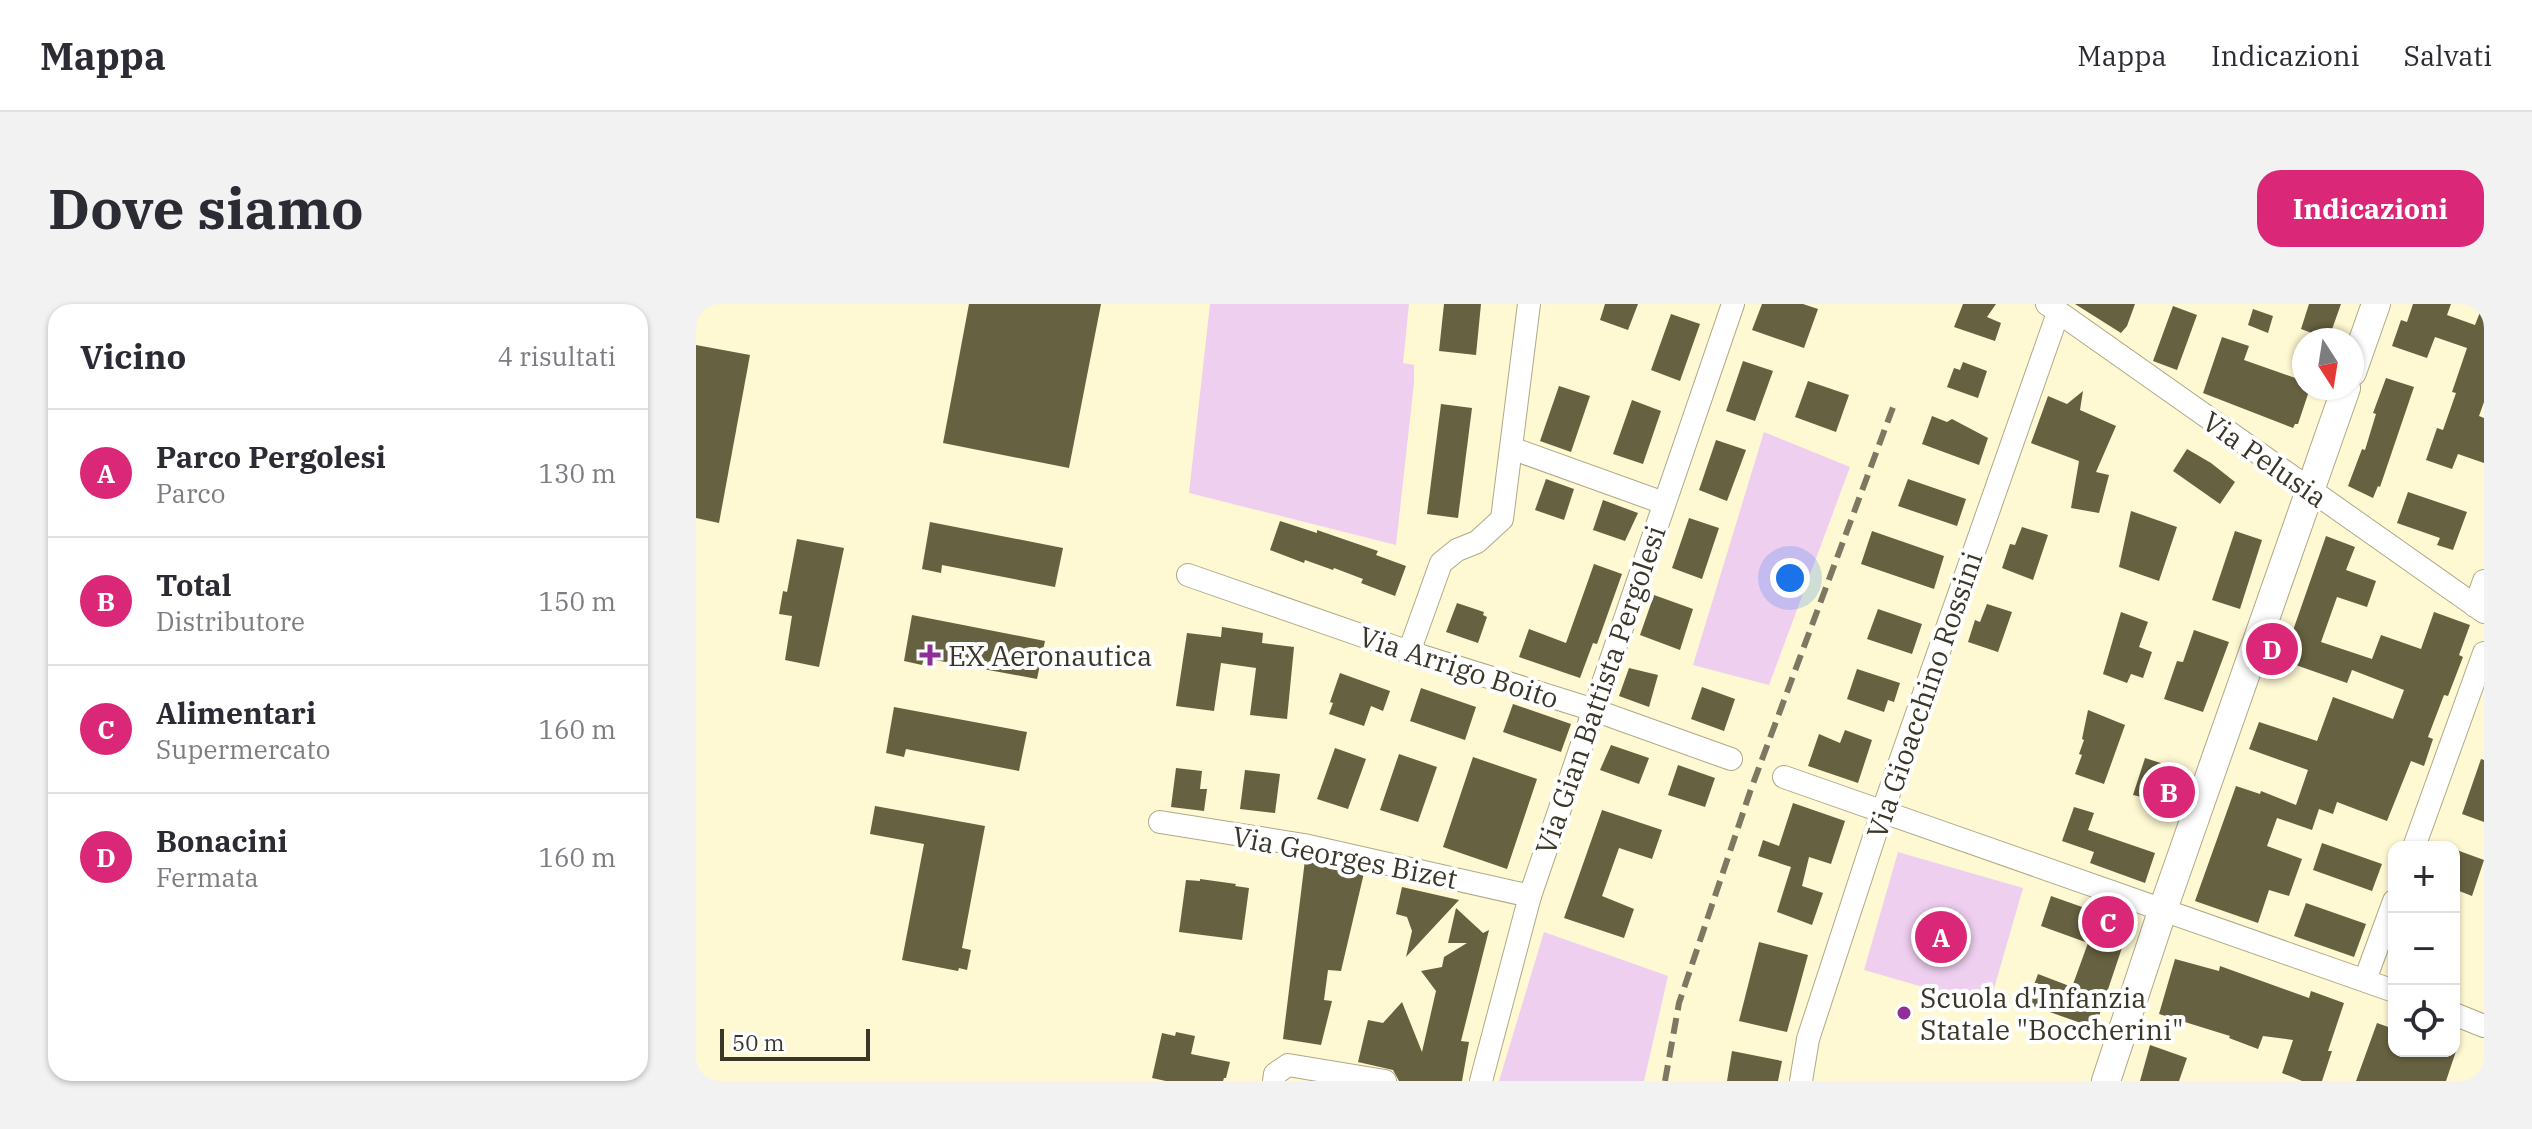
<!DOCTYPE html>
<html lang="it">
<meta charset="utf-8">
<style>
body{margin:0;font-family:"IBM Plex Serif",serif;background:#f2f2f3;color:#2b2b33}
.controls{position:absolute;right:24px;bottom:24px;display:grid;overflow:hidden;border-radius:16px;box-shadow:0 2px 6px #0004}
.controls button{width:72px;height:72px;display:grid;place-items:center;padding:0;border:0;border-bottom:2px solid #e1e1e2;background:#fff;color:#2b2b33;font:40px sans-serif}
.compass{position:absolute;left:1596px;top:24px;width:72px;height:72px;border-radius:50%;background:#fff;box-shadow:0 2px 6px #0004;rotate:168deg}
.scale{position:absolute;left:24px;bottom:20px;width:150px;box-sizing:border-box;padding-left:8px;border:4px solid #3a3729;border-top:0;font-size:22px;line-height:28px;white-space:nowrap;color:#3a3729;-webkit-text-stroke:6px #fff;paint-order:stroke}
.you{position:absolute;left:1094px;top:274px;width:28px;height:28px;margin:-20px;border:6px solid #fff;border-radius:50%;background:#1a73e8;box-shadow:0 0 0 12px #1a73e833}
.badge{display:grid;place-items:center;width:52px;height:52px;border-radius:50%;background:#db2777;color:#fff;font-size:26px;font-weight:700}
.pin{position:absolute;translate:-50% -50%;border:4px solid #fff;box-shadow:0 2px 8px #0006}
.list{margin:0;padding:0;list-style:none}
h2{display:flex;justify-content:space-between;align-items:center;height:104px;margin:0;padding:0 32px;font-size:34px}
h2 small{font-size:26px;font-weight:400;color:#7c7c81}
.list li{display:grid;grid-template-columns:52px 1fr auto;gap:24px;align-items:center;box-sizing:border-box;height:128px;padding:0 32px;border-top:2px solid #e1e1e2}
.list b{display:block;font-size:30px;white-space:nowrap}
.list p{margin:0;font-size:26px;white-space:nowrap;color:#7c7c81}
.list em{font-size:26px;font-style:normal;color:#7c7c81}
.icon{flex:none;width:44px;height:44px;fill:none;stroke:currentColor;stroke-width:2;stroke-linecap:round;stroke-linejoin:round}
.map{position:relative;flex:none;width:1788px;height:777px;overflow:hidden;border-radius:24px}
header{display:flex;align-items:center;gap:48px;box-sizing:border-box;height:112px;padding:0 40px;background:#fff;border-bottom:2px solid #e1e1e2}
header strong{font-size:38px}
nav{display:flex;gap:44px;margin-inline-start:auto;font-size:28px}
.intro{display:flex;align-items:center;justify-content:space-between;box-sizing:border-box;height:192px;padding:0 48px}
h1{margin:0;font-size:56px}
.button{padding:20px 36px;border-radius:24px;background:#db2777;color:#fff;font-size:28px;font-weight:700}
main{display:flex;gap:48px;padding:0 48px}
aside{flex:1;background:#fff;border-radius:24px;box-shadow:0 2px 6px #0004}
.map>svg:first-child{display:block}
.green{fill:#efcff0}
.building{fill:#666140}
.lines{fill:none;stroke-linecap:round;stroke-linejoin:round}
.minor-casing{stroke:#afa987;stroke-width:24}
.major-casing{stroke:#afa987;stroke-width:30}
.minor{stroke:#fff;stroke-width:22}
.major{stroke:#fff;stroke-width:28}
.rail{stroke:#7c7862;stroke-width:6;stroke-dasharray:16 8;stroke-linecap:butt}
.poi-dot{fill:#8f2e97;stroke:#fff;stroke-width:3}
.labels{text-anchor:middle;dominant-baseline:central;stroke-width:8;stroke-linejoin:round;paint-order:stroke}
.street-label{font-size:28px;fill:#3a3729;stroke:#fff}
.poi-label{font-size:28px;fill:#3a3729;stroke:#fff;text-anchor:start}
</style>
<header>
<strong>Mappa</strong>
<nav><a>Mappa</a><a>Indicazioni</a><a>Salvati</a></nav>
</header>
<div class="intro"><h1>Dove siamo</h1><a class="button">Indicazioni</a></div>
<main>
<aside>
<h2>Vicino<small>4 risultati</small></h2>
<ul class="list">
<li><span class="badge">A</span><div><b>Parco Pergolesi</b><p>Parco</p></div><em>130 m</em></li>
<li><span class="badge">B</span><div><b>Total</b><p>Distributore</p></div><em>150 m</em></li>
<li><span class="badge">C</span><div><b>Alimentari</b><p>Supermercato</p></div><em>160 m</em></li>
<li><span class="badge">D</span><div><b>Bonacini</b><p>Fermata</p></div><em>160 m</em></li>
</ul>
</aside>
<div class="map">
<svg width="1788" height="777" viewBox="0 0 1788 777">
<rect width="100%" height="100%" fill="#fef8d3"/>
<g class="green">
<polygon points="514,0 713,0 707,59 718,61 718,79 700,241 493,189"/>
<polygon points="1068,128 1154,163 1073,381 997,361"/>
<polygon points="1202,548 1327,584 1293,702 1168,666"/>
<polygon points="848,628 972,672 948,777 803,777"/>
</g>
<g class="building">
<polygon points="273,0 405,0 373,164 247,139"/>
<polygon points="748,0 785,0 780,51 743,47"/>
<polygon points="909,0 942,0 932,26 904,16"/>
<polygon points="1066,0 1107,0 1122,5 1108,44 1056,26"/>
<polygon points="1267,0 1300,0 1291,13 1305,19 1299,37 1258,23"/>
<polygon points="1379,0 1439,0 1431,22 1425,29"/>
<polygon points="1613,0 1645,0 1634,31 1631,30 1629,34 1605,25"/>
<polygon points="1717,0 1755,0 1751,11 1779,21 1786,3 1788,3 1788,98 1783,112 1788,114 1788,159 1762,150 1756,165 1730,156 1741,124 1747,126 1760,89 1756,88 1771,44 1739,33 1731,54 1696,42 1705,16 1711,18"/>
<polygon points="1477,2 1501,11 1481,66 1457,57"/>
<polygon points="1557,5 1577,12 1572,29 1552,21"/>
<polygon points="975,10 1004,20 984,77 955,66"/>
<polygon points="1526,33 1553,42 1548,56 1608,77 1608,84 1614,84 1602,120 1599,120 1597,124 1507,89"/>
<polygon points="0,41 54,51 23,219 0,214"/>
<polygon points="1047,57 1077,67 1059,117 1030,107"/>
<polygon points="1267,58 1291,67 1282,94 1251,83 1258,64 1264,66"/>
<polygon points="1690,74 1718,83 1684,183 1682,182 1677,194 1652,182 1666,145 1669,146 1680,110 1677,109"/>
<polygon points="1112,77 1153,91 1140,128 1099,113"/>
<polygon points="863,82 894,92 875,148 844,137"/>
<polygon points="1387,87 1384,106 1420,122 1400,168 1413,171 1403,209 1375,204 1383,157 1335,139 1352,92 1371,100"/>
<polygon points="936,96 965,107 947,160 917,150"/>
<polygon points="745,100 776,104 762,214 731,210"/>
<polygon points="1236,112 1251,118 1256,115 1292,134 1283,161 1226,140"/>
<polygon points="1020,136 1050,146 1031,197 1003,186"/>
<polygon points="1491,145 1515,159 1539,178 1524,200 1477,167"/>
<polygon points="850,175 878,185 868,216 839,206"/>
<polygon points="1212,175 1270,195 1261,222 1202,202"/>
<polygon points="1712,188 1771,208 1757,246 1741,241 1744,234 1701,219"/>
<polygon points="907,196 942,209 929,237 897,226"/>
<polygon points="1435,207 1481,223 1463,277 1423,263"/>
<polygon points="993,214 1023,224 1006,275 976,264"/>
<polygon points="584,217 621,229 621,226 682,247 680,251 710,262 699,292 665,279 667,275 638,264 637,266 609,256 608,259 574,246"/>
<polygon points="234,218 367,244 359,283 246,261 245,269 226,265"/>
<polygon points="1326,223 1352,231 1337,276 1306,264 1314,240 1319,241"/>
<polygon points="1176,227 1248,252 1238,285 1165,260"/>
<polygon points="1539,227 1566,236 1544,305 1516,296"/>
<polygon points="1630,232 1659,243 1650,266 1680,277 1671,303 1641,293 1625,338 1676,355 1685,331 1725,345 1738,308 1774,321 1763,351 1767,353 1752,392 1748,391 1732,433 1737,435 1728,462 1715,457 1691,517 1641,498 1637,510 1623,505 1616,526 1581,514 1571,542 1606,555 1593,592 1573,586 1562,619 1499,597 1540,482 1564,490 1565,487 1600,501 1612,466 1553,445 1563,418 1621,437 1637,393 1697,415 1708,386 1656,366 1651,379 1594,359 1603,338 1594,335"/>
<polygon points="101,235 148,244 123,363 89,356 96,312 83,310 87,287 91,288"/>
<polygon points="898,260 926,270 901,340 897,339 884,374 823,353 833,325 870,339"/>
<polygon points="958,291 997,305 984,346 944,331"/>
<polygon points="761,299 788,308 787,311 791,313 782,339 750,328"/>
<polygon points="1291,300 1316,308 1302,348 1272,338 1279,316 1284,318"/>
<polygon points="1182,305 1226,320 1216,350 1171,335"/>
<polygon points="1425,308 1452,318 1443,343 1456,348 1447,374 1435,370 1431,379 1407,370"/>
<polygon points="216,311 349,337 341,375 228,354 226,361 208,357"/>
<polygon points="526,323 567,329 566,339 598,343 591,415 554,411 560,364 525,359 518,407 480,402 491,329 525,333"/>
<polygon points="1498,326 1533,338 1507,408 1468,395 1481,357 1487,358"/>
<polygon points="933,364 962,371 953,403 923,392"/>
<polygon points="1161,365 1204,379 1198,398 1192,396 1188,408 1151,395"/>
<polygon points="644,369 694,387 687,407 675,402 668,422 633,410 637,399 634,398"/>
<polygon points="1006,383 1039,395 1028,427 995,415"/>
<polygon points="725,384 780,403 769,436 714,417"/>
<polygon points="817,400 875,420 865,448 807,428"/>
<polygon points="198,403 331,428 323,467 210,445 208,453 190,449"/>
<polygon points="1392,406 1429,421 1408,480 1379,470 1386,451 1383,450 1388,436 1386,435"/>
<polygon points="1149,426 1176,436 1162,479 1112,462 1123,430 1144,439"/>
<polygon points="915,441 953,454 943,480 904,466"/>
<polygon points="639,444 670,455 652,505 621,495"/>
<polygon points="703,450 741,463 722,518 684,506"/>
<polygon points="777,453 841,475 811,565 747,543"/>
<polygon points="1449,454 1468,460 1466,465 1490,473 1476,512 1447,501 1450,494 1437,491"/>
<polygon points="1785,455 1788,456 1788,518 1766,510"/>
<polygon points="982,461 1019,474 1009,503 972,491"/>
<polygon points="480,464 506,467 504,485 511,485 508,507 475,503"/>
<polygon points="549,466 584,470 579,509 544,505"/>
<polygon points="1097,499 1149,517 1135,560 1113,553 1106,582 1127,589 1116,621 1081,608 1095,563 1062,552 1067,536 1083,542"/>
<polygon points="179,502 289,522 266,644 275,646 271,666 263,664 262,667 206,656 228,540 174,530"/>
<polygon points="1378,503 1398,509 1392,526 1459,549 1449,579 1394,559 1398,548 1366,537"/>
<polygon points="906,506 966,526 956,555 923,544 906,592 938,605 928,634 868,614"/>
<polygon points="1626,539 1686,560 1676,587 1617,566"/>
<polygon points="1758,545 1788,556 1776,592 1758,585"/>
<polygon points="609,556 668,569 645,667 632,666 628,696 636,697 625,741 587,735"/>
<polygon points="504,575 540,580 539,582 553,584 546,636 483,628 490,576 504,577"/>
<polygon points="706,583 763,596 710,653 716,627 711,613 700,610"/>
<polygon points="1355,592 1434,620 1399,724 1331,700 1342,670 1376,683 1392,639 1345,622"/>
<polygon points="1610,599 1670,620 1658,653 1598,632"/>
<polygon points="760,604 787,629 793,626 765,737 773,738 766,777 703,777 697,766 662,758 672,716 687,719 706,698 726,748 740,687 725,667 746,663 748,653 771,639 752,639"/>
<polygon points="1063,638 1112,651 1091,728 1043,717"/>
<polygon points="1479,655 1523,667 1524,662 1613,694 1615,687 1648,699 1632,747 1636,747 1626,777 1606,777 1586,769 1597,736 1567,732 1562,745 1533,734 1534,732 1463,710"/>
<polygon points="1681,719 1698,725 1698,747 1760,747 1750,777 1660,777"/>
<polygon points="480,728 499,732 495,750 534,758 530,774 528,774 527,777 470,777 456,774 466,729 479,732"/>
<polygon points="1454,741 1491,754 1483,777 1444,777"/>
<polygon points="1036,747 1086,757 1082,777 1031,777"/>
</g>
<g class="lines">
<g class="minor-casing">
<g id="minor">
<polyline points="1351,0 1788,308"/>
<polyline points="815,144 968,199"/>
<polyline points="492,271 713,348 898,406 1035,455"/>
<polyline points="1779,302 1788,277"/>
<polyline points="713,348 745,259 761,246 781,238 806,215 833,0"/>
<polyline points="1088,473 1698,687"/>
<polyline points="464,518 608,541 834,592"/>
<polyline points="1718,543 1788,349"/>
<polyline points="1669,676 1698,597"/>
<polyline points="1758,710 1788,722"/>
<polyline points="578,777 579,770 592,761 689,777"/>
<polyline points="785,777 834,592 1037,0"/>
<polyline points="1105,777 1112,735 1186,509 1362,9"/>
</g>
</g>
<g class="major-casing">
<g id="major">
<polyline points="1656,68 1680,0"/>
<polyline points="1410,777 1466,608 1650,84"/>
</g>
</g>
<use href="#minor" class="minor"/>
<use href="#major" class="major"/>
<polyline class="rail" points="969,777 983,699 1055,485 1199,98"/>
</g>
<g class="poi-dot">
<path d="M230 339h8v8h8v8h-8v8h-8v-8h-8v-8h8z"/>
<circle cx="1208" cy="709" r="8"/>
</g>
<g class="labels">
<g class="street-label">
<text transform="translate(1569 155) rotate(35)">Via Pelusia</text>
<text transform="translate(763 363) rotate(18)">Via Arrigo Boito</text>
<text transform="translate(904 386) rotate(-71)">Via Gian Battista Pergolesi</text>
<text transform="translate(1228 391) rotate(-71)">Via Gioacchino Rossini</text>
<text transform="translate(649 553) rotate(11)">Via Georges Bizet</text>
</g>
<g class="poi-label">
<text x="252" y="351">EX Aeronautica</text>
<text x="1224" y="693">Scuola d'Infanzia<tspan x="1224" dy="32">Statale "Boccherini"</tspan></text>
</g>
</g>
</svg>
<div class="controls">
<button>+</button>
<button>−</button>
<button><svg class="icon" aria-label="locate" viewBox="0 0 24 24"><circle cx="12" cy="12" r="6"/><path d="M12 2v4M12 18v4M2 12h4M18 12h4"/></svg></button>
</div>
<svg class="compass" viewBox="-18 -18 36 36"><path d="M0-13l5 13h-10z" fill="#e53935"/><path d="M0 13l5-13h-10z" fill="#7c7c81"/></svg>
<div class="scale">50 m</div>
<div class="you"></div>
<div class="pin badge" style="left:1245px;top:633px">A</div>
<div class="pin badge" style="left:1473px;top:488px">B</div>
<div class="pin badge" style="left:1412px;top:618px">C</div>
<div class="pin badge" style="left:1576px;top:345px">D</div>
</div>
</main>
